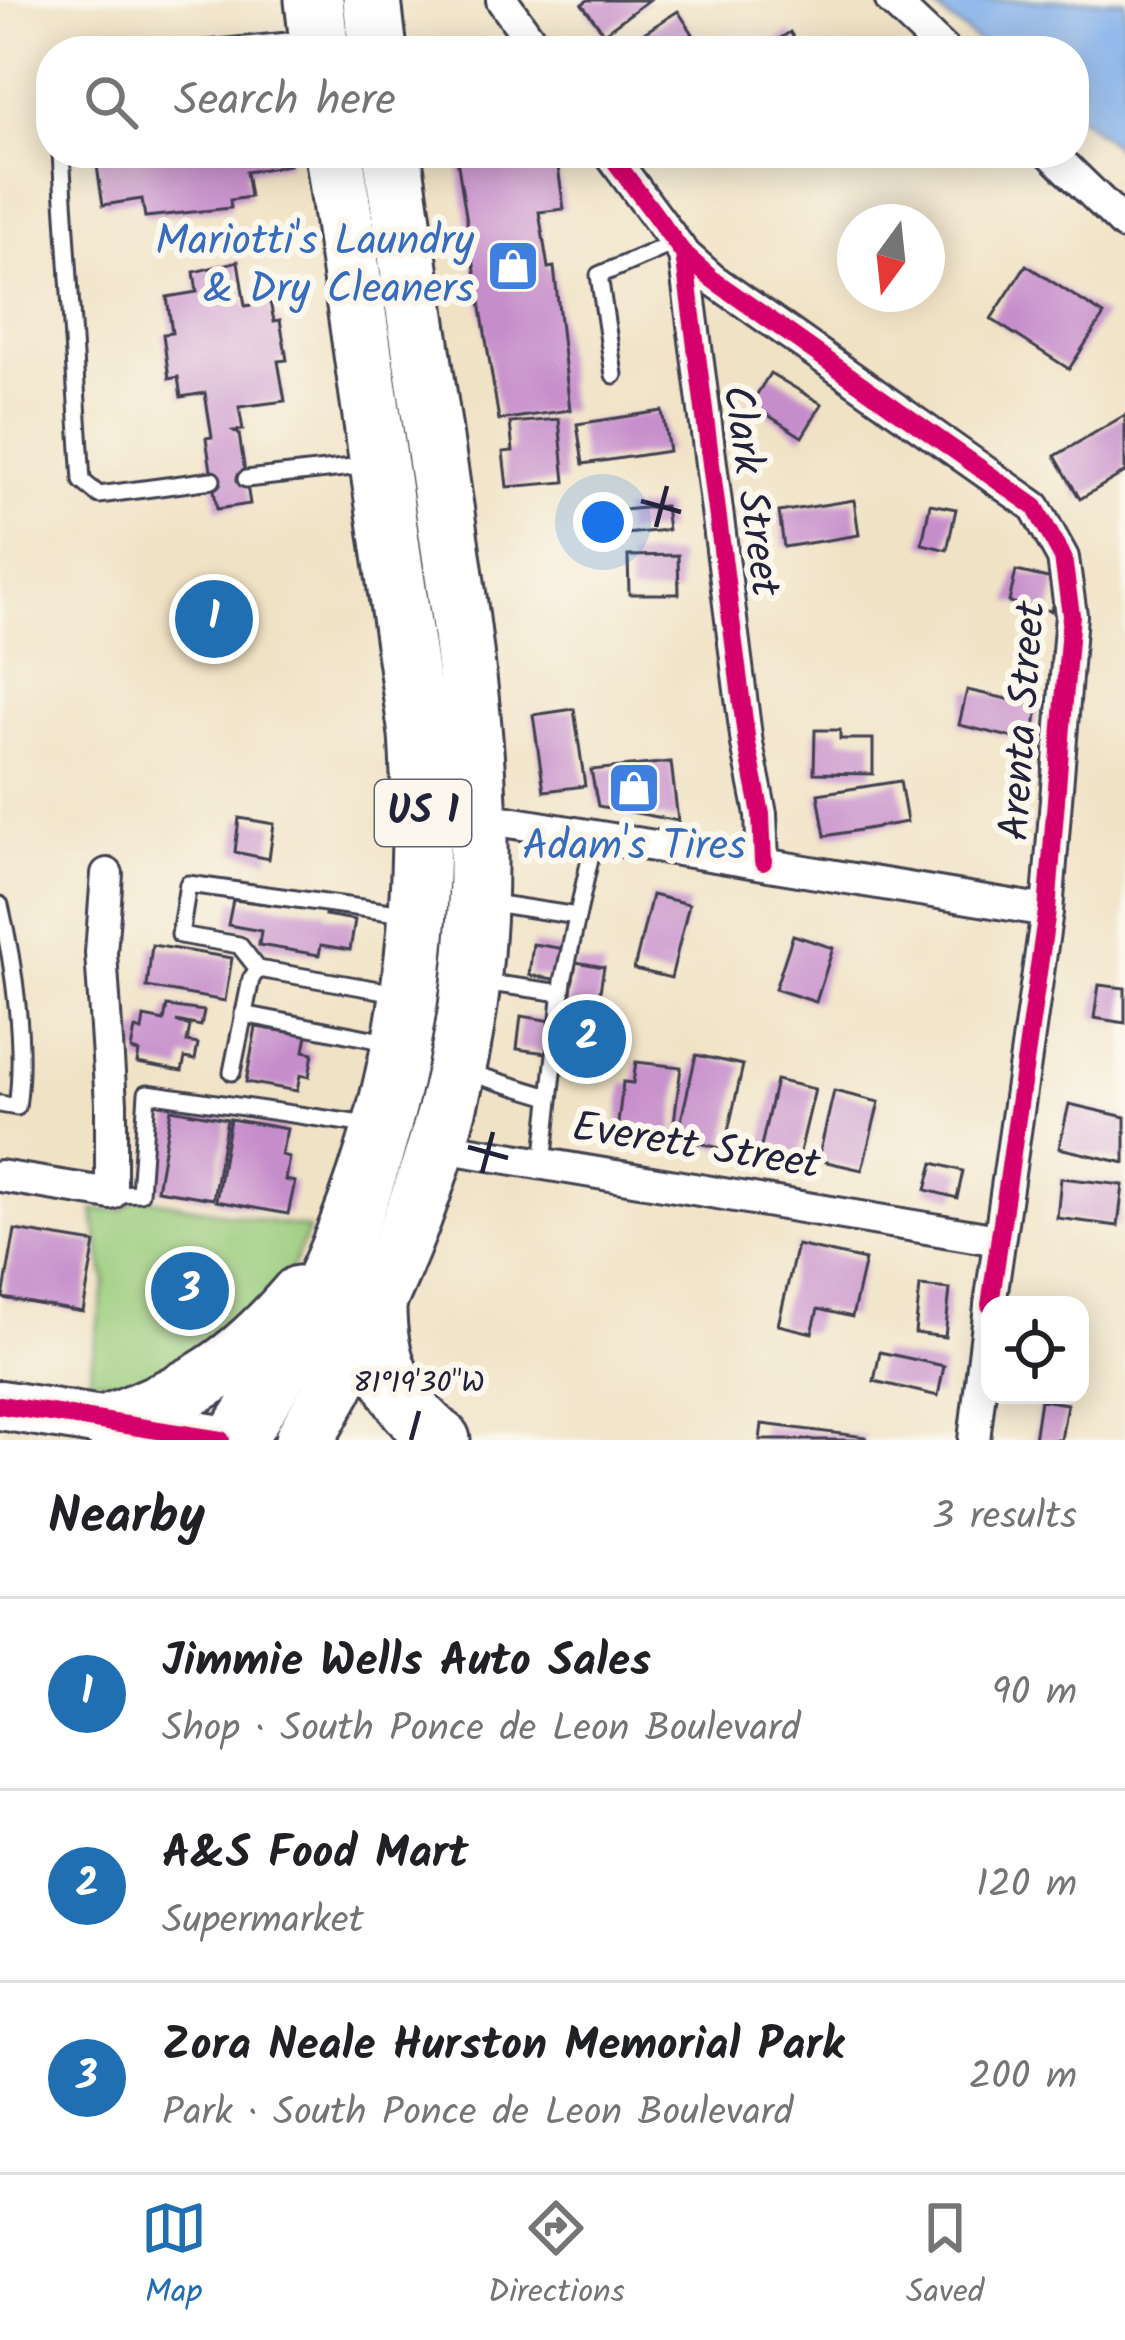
<!DOCTYPE html>
<meta charset="utf-8">
<style>
body{margin:0;font-family:Kalam,sans-serif;background:#f2f2f2;color:#202124}
.controls{position:absolute;right:36px;bottom:36px;display:grid;overflow:hidden;border-radius:24px;box-shadow:0 6px 30px #0003}
.controls button{width:108px;height:108px;display:grid;place-items:center;padding:0;border:0;border-bottom:3px solid #e0e0e0;background:#fff;color:#202124;font:60px sans-serif}
.compass{position:absolute;left:837px;top:204px;width:108px;height:108px;border-radius:50%;background:#fff;box-shadow:0 6px 30px #0003;rotate:195deg}
.you{position:absolute;left:603px;top:522px;width:42px;height:42px;margin:-30px;border:9px solid #fff;border-radius:50%;background:#1a73e8;box-shadow:0 0 0 18px #1a73e833}
.badge{display:grid;place-items:center;width:78px;height:78px;border-radius:50%;background:#1f6fb2;color:#fff;font-size:39px;font-weight:700}
.pin{position:absolute;translate:-50% -50%;border:6px solid #fff;box-shadow:0 3px 12px #0006}
.list{margin:0;padding:0;list-style:none}
h2{display:flex;justify-content:space-between;align-items:center;height:156px;margin:0;padding:0 48px;font-size:51px}
h2 small{font-size:39px;font-weight:400;color:#757577}
.list li{display:grid;grid-template-columns:78px 1fr auto;gap:36px;align-items:center;box-sizing:border-box;height:192px;padding:0 48px;border-top:3px solid #e0e0e0}
.list b{display:block;font-size:45px;white-space:nowrap}
.list p{margin:0;font-size:39px;white-space:nowrap;color:#757577}
.list em{font-size:39px;font-style:normal;color:#757577}
.icon{flex:none;width:66px;height:66px;fill:none;stroke:currentColor;stroke-width:2;stroke-linecap:round;stroke-linejoin:round}
.map{position:relative;flex:none;width:1125px;height:1440px;overflow:hidden}
.search{position:absolute;background:#fff;box-shadow:0 6px 30px #0003;left:36px;right:36px;top:36px;height:132px;display:flex;align-items:center;gap:30px;box-sizing:border-box;padding:0 42px;border-radius:48px;color:#757577;font-size:45px}
.sheet{height:732px;background:#fff}
nav{display:flex;justify-content:space-around;align-items:center;box-sizing:border-box;height:168px;border-top:3px solid #e0e0e0;background:#fff;font-size:33px;color:#757577}
nav a{display:grid;justify-items:center;gap:6px}
nav .on{color:#1f6fb2}
.map>svg:first-child{display:block}
.green{fill:#99cb7a;stroke:#5e765a;stroke-width:3}
.water{fill:#80afea;stroke:#516892;stroke-width:3}
.building{fill:#c68dcb}
.lines{fill:none;stroke-linecap:round;stroke-linejoin:round}
.lane-casing{stroke:#413f50;stroke-width:21}
.street-casing{stroke:#413f50;stroke-width:36}
.primary-casing{stroke:#413f50;stroke-width:54}
.highway-casing{stroke:#413f50;stroke-width:63}
.lane{stroke:#fff;stroke-width:15}
.street{stroke:#fff;stroke-width:30}
.primary{stroke:#fff;stroke-width:48}
.highway{stroke:#fff;stroke-width:57}
.cycleway-casing{stroke:#fbf7ec;stroke-width:26}
.cycleway{stroke:#d6006c;stroke-width:18}
.ticks{fill:none;stroke:#22223b;stroke-width:4.5}
.labels{text-anchor:middle;dominant-baseline:central;stroke-width:12;stroke-linejoin:round;paint-order:stroke}
.shield{fill:#fbf7ec;stroke:#636270;stroke-width:3}
.shield-label{font-size:39px;font-weight:bold;fill:#22223b}
.shop-label{font-size:42px;fill:#366cbe;stroke:#fbf7ec;text-anchor:end}
.street-label{font-size:42px;fill:#22223b;stroke:#fbf7ec}
.ticks-label{font-size:30px;text-anchor:middle;fill:#22223b;stroke:#fbf7ec;stroke-width:12;stroke-linejoin:round;paint-order:stroke}
</style>
<div class="map">
<svg width="1125" height="1440" viewBox="0 0 1125 1440">
<rect width="100%" height="100%" fill="#fbf7ec"/>
<filter id="ink" filterUnits="userSpaceOnUse"><feTurbulence type="fractalNoise" baseFrequency=".00833" numOctaves="2"/><feDisplacementMap in="SourceGraphic" scale="24" xChannelSelector="R" yChannelSelector="G"/><feConvolveMatrix kernelMatrix="1 2 1 2 8 2 1 2 1" color-interpolation-filters="sRGB"/></filter>
<filter id="wash" filterUnits="userSpaceOnUse"><feTurbulence type="fractalNoise" baseFrequency=".004" numOctaves="4" result="noise"/><feDisplacementMap in="SourceGraphic" scale="48" xChannelSelector="R" yChannelSelector="G"/><feGaussianBlur stdDeviation="2.7" result="paint"/><feColorMatrix in="noise" values="0 0 0 0 0 0 0 0 0 0 0 0 0 0 0 0 0 1.4 0 .05"/><feComposite in="paint" operator="in"/></filter>
<g filter="url(#wash)">
<rect width="100%" height="100%" fill="#f0e2c5"/>
<polygon class="green" points="139,1197 309,1229 292,1268 241,1331 141,1383 89,1379 105,1281 93,1210 122,1210"/>
<polygon class="water" points="925,0 1125,0 1125,154 1074,113 1074,51 990,51"/>
<g id="blocks">
<g class="building">
<polygon points="588,0 649,0 604,33 582,4"/>
<polygon points="678,11 693,34 675,45 679,51 616,51"/>
<polygon points="790,32 802,51 761,51"/>
<polygon points="95,153 287,153 289,165 246,172 250,197 230,200 231,208 145,217 142,199 103,205"/>
<polygon points="456,153 556,153 564,209 539,212 548,268 554,267 570,410 499,420"/>
<polygon points="238,261 245,306 270,302 274,321 280,320 287,360 278,361 285,401 239,407 243,430 234,431 239,434 250,504 217,509 206,438 212,437 205,393 181,397 178,377 169,379 163,334 172,333 167,297 197,292 194,272"/>
<polygon points="1026,265 1104,315 1069,369 991,319"/>
<polygon points="770,373 822,404 802,437 751,404"/>
<polygon points="662,411 669,451 583,464 577,424"/>
<polygon points="1125,415 1125,472 1080,499 1055,456"/>
<polygon points="559,419 565,482 507,487 503,452 513,451 510,423"/>
<polygon points="854,500 859,535 784,547 779,512"/>
<polygon points="930,504 956,509 947,550 922,544"/>
<polygon points="665,506 668,530 624,534 622,510"/>
<polygon points="678,555 679,594 629,594 628,556"/>
<polygon points="1016,571 1057,580 1051,611 1009,602"/>
<polygon points="225,584 232,650 204,653 197,587"/>
<polygon points="967,690 1039,706 1031,742 959,725"/>
<polygon points="574,709 585,786 544,791 533,715"/>
<polygon points="815,730 840,730 840,739 873,739 873,774 814,773"/>
<polygon points="671,762 678,821 598,806 591,770"/>
<polygon points="900,781 907,822 825,836 818,794"/>
<polygon points="239,818 274,824 269,859 235,852"/>
<polygon points="652,895 689,904 671,978 634,969"/>
<polygon points="233,900 326,911 325,915 355,920 350,950 321,945 319,955 259,945 261,931 228,925"/>
<polygon points="793,935 833,948 816,1002 775,989"/>
<polygon points="533,944 565,949 560,980 529,975"/>
<polygon points="152,945 232,958 225,1001 147,987"/>
<polygon points="576,962 604,967 596,1015 612,1018 603,1069 559,1061"/>
<polygon points="1099,985 1125,988 1125,1023 1094,1018"/>
<polygon points="167,1006 204,1011 201,1026 176,1021 190,1026 187,1042 198,1044 195,1060 185,1058 182,1071 137,1063 139,1052 131,1050 135,1029 142,1031 144,1017 164,1021"/>
<polygon points="521,1016 552,1021 547,1053 517,1049"/>
<polygon points="256,1027 307,1035 304,1051 313,1053 309,1077 300,1075 297,1091 246,1082"/>
<polygon points="696,1055 743,1065 724,1149 677,1138"/>
<polygon points="636,1062 681,1067 672,1138 617,1132 623,1082 633,1083"/>
<polygon points="776,1080 815,1089 798,1160 760,1151"/>
<polygon points="834,1091 879,1102 862,1170 818,1160"/>
<polygon points="1069,1104 1125,1117 1125,1163 1059,1148"/>
<polygon points="171,1109 227,1119 213,1199 157,1190"/>
<polygon points="230,1119 287,1129 281,1155 289,1157 285,1180 295,1182 288,1214 216,1201"/>
<polygon points="933,1163 963,1171 957,1198 926,1190"/>
<polygon points="1061,1178 1123,1185 1118,1226 1057,1218"/>
<polygon points="15,1230 95,1243 83,1312 3,1298"/>
<polygon points="797,1245 865,1260 852,1317 818,1309 812,1333 778,1325"/>
<polygon points="920,1286 950,1289 945,1337 915,1333"/>
<polygon points="880,1352 944,1366 938,1396 874,1381"/>
<polygon points="1040,1400 1067,1404 1061,1440 1034,1440"/>
<polygon points="762,1424 866,1437 866,1440 760,1440"/>
</g>
</g>
</g>
<g filter="url(#ink)">
<use href="#blocks" fill-opacity="0" stroke="#413f50" stroke-width="3"/>
<g class="lines">
<g class="lane-casing">
<g id="lane">
<polyline points="186,51 308,39"/>
<polyline points="61,153 82,481 99,495 212,480"/>
<polyline points="614,375 599,275 674,243"/>
<polyline points="246,479 370,465"/>
<polyline points="486,902 577,916"/>
<path d="M0 905C14 965 26 1046 17 1107L0 1104"/>
<polyline points="481,982 562,993"/>
<polyline points="397,993 258,969 239,945 180,935 188,884 405,914"/>
<polyline points="243,1014 393,1043"/>
<polyline points="232,1072 251,979 258,969"/>
<polyline points="466,1072 550,1097"/>
<polyline points="543,1164 563,981 595,836"/>
<polyline points="111,1194 140,1193 147,1093 368,1125"/>
</g>
</g>
<g class="street-casing">
<g id="street">
<polyline points="502,0 538,51"/>
<polyline points="891,0 945,51"/>
<polyline points="609,153 684,254 747,744 761,814 763,862"/>
<polyline points="1051,153 1125,225"/>
<polyline points="684,254 712,279 1035,507 1063,558 1071,615 1047,911 990,1305"/>
<polyline points="467,815 1047,911"/>
<polyline points="424,1144 998,1240"/>
<polyline points="0,1176 111,1194 111,1103 101,953 107,874"/>
<polyline points="974,1440 990,1307"/>
</g>
</g>
<g class="primary-casing">
<polyline id="primary" points="0,1405 221,1440"/>
</g>
<g class="highway-casing">
<g id="highway">
<polyline points="314,0 320,51"/>
<polyline points="372,0 378,51"/>
<path d="M377 1304C376 1361 396 1405 441 1440"/>
<path d="M109 1423C194 1392 240 1364 299 1295"/>
<path d="M235 1440C382 1223 435 994 418 734L334 153"/>
<path d="M304 1440C387 1299 452 1147 471 983 490 823 468 670 445 513 427 393 409 273 392 153"/>
</g>
</g>
<use href="#lane" class="lane"/>
<use href="#street" class="street"/>
<use href="#primary" class="primary"/>
<use href="#highway" class="highway"/>
<g class="cycleway-casing">
<g id="cycleway">
<polyline points="609,153 684,254 747,744 761,814 763,862"/>
<polyline points="684,254 712,279 1035,507 1063,558 1071,615 1047,911 990,1305"/>
<polyline points="0,1405 221,1440"/>
</g>
</g>
<use href="#cycleway" class="cycleway"/>
</g>
</g>
<path class="ticks" d="M641 501 681 512M656 527 667 486M468 1147 508 1158M482 1173 493 1132M411 1440 419 1411"/>
<defs>
<g id="shop-square" transform="scale(2.7)"><rect x="-9" y="-9" width="18" height="18" rx="4" fill="#3f7fe0" stroke="#fbf7ec"/><path d="M-5-2.5h2.3a2.7 3.5 0 0 1 5.4 0H5L5.5 6h-11ZM-1.5-2.5h3a1.5 2.3 0 0 0-3 0Z" fill="#fff"/></g>
</defs>
<g fill-rule="evenodd">
<use href="#shop-square" x="513" y="266"/>
<use href="#shop-square" x="634" y="788"/>
</g>
<g class="labels">
<rect class="shield" x="375" y="780" width="96" height="66" rx="9"/>
<g class="shield-label">
<text x="423" y="813">US 1</text>
</g>
<g class="shop-label">
<text x="474" y="242">Mariotti's Laundry<tspan x="474" dy="48">&amp; Dry Cleaners</tspan></text>
<text x="634" y="847" text-anchor="middle">Adam's Tires</text>
</g>
<g class="street-label">
<text transform="translate(750 491) rotate(82)">Clark Street</text>
<text transform="translate(1024 721) rotate(-86)">Arenta Street</text>
<text transform="translate(696 1147) rotate(9)">Everett Street</text>
</g>
</g>
<g class="ticks-label">
<text x="419" y="1392">81°19'30"W</text>
</g>
</svg>
<div class="controls">
<button><svg class="icon" aria-label="locate" viewBox="0 0 24 24"><circle cx="12" cy="12" r="6"/><path d="M12 2v4M12 18v4M2 12h4M18 12h4"/></svg></button>
</div>
<svg class="compass" viewBox="-18 -18 36 36"><path d="M0-13l5 13h-10z" fill="#e53935"/><path d="M0 13l5-13h-10z" fill="#757577"/></svg>
<div class="you"></div>
<div class="pin badge" style="left:214px;top:619px">1</div>
<div class="pin badge" style="left:587px;top:1039px">2</div>
<div class="pin badge" style="left:190px;top:1291px">3</div>
<div class="search"><svg class="icon" aria-label="search" viewBox="0 0 24 24"><circle cx="10" cy="10" r="6"/><path d="M15 15l6 6"/></svg>Search here</div>
</div>
<section class="sheet">
<h2>Nearby<small>3 results</small></h2>
<ul class="list">
<li><span class="badge">1</span><div><b>Jimmie Wells Auto Sales</b><p>Shop · South Ponce de Leon Boulevard</p></div><em>90 m</em></li>
<li><span class="badge">2</span><div><b>A&amp;S Food Mart</b><p>Supermarket</p></div><em>120 m</em></li>
<li><span class="badge">3</span><div><b>Zora Neale Hurston Memorial Park</b><p>Park · South Ponce de Leon Boulevard</p></div><em>200 m</em></li>
</ul>
</section>
<nav>
<a class="on"><svg class="icon" aria-label="map" viewBox="0 0 24 24"><path d="M3 6l6-2 6 2 6-2v14l-6 2-6-2-6 2zM9 4v14M15 6v14"/></svg>Map</a>
<a><svg class="icon" aria-label="directions" viewBox="0 0 24 24"><path d="M12 3l9 9-9 9-9-9zM9 14v-3h6M13 9l2 2-2 2"/></svg>Directions</a>
<a><svg class="icon" aria-label="saved" viewBox="0 0 24 24"><path d="M7 4h10v16l-5-4-5 4z"/></svg>Saved</a>
</nav>
